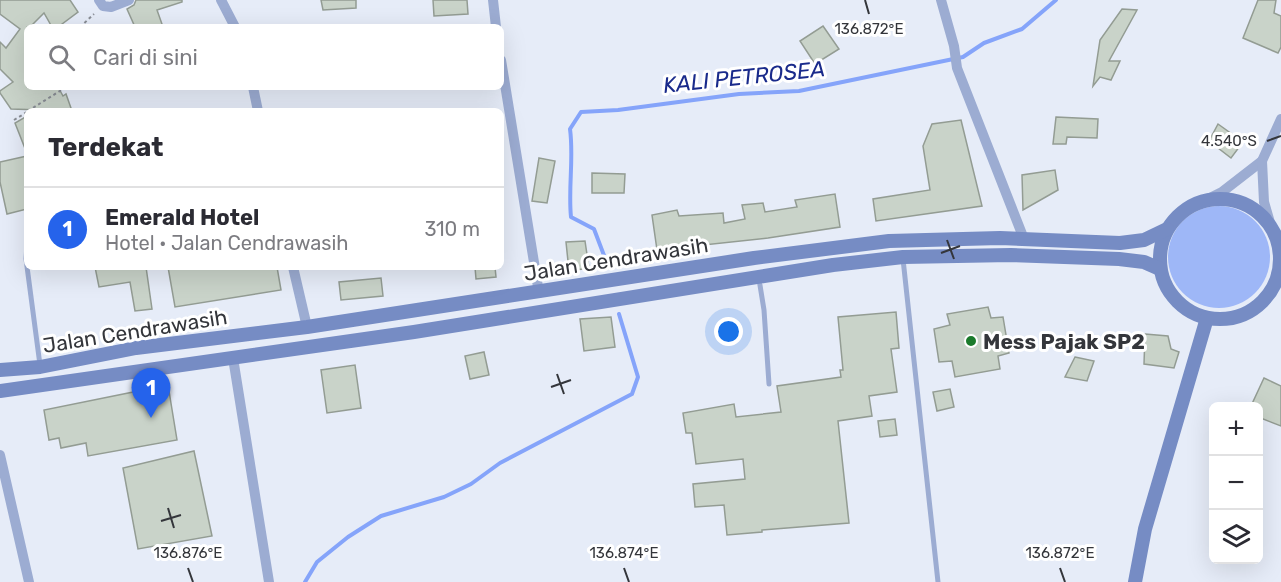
<!DOCTYPE html>
<html lang="id">
<meta charset="utf-8">
<style>
body{margin:0;font-family:Rubik,sans-serif;background:#f7f7f7;color:#2b2b33}
.controls{position:absolute;right:18px;bottom:18px;display:grid;overflow:hidden;border-radius:9px;box-shadow:0 6px 24px #0002}
.controls button{width:54px;height:54px;display:grid;place-items:center;padding:0;border:0;border-bottom:2px solid #e1e1e2;background:#fff;color:#2b2b33;font:30px sans-serif}
.you{position:absolute;left:729px;top:332px;width:21px;height:21px;margin:-15px;border:4px solid #fff;border-radius:50%;background:#1a73e8;box-shadow:0 0 0 9px #1a73e833}
.badge{display:grid;place-items:center;width:39px;height:39px;border-radius:50%;background:#2563eb;color:#fff;font-size:20px;font-weight:700}
.pin{position:absolute;translate:-50% -50px;filter:drop-shadow(0 2px 3px #0008)}
.pin::after{content:'';position:absolute;top:32px;width:21px;height:18px;background:inherit;clip-path:polygon(0 0,100% 0,50% 100%)}
.list{margin:0;padding:0;list-style:none}
h2{display:flex;justify-content:space-between;align-items:center;height:78px;margin:0;padding:0 24px;font-size:26px}
h2 small{font-size:20px;font-weight:400;color:#7c7c81}
.list li{display:grid;grid-template-columns:39px 1fr auto;gap:18px;align-items:center;box-sizing:border-box;height:84px;padding:0 24px;border-top:2px solid #e1e1e2}
.list b{display:block;font-size:22px;white-space:nowrap}
.list p{margin:0;font-size:20px;white-space:nowrap;color:#7c7c81}
.list em{font-size:20px;font-style:normal;color:#7c7c81}
.icon{flex:none;width:33px;height:33px;fill:none;stroke:currentColor;stroke-width:2;stroke-linecap:round;stroke-linejoin:round}
.map{position:relative;flex:none;width:1281px;height:582px;overflow:hidden}
.search{position:absolute;background:#fff;box-shadow:0 6px 24px #0002;left:24px;top:24px;width:480px;height:66px;display:flex;align-items:center;gap:15px;box-sizing:border-box;padding:0 21px;border-radius:9px;color:#7c7c81;font-size:22px}
.panel{position:absolute;background:#fff;box-shadow:0 6px 24px #0002;left:24px;top:108px;width:480px;height:162px;border-radius:9px}
.map>svg:first-child{display:block}
.green{fill:#9eb7f7}
.lines{fill:none;stroke-linecap:round;stroke-linejoin:round}
.stream{stroke:#85a4fa;stroke-width:4}
.building{fill:#c9d3c9;stroke:#939c93;stroke-width:1.5}
.path{stroke:#898d95;stroke-width:2;stroke-dasharray:3 3;stroke-linecap:butt}
.service{stroke:#9cacd2;stroke-width:5}
.minor{stroke:#9cacd2;stroke-width:10}
.secondary{stroke:#768cc4;stroke-width:14}
.ticks{fill:none;stroke:#34363b;stroke-width:2}
.poi-dot{fill:#1a7a2b;stroke:#fff;stroke-width:2}
.labels{text-anchor:middle;dominant-baseline:central;stroke-width:6;stroke-linejoin:round;paint-order:stroke}
.street-label{font-size:21px;fill:#34363b;stroke:#fff}
.poi-label{font-size:21px;font-weight:bold;fill:#34363b;stroke:#fff;text-anchor:start}
.water-label{font-size:22px;font-style:italic;fill:#192a8b;stroke:#fff}
.ticks-label{font-size:15px;text-anchor:middle;fill:#34363b;stroke:#fff;stroke-width:6;stroke-linejoin:round;paint-order:stroke}
</style>
<div class="map">
<svg width="1281" height="582" viewBox="0 0 1281 582">
<rect width="100%" height="100%" fill="#e6ecf8"/>
<circle class="green" cx="1219" cy="257" r="51"/>
<g class="lines">
<g class="stream">
<path d="M605 258 594 229 571 217C568 188 574 158 570 129L581 112 618 110 739 94 799 91 963 57 984 43 1022 29 1056 0"/>
<polyline points="305,582 317,562 348,537 381,516 444,497 471,484 500,463 632,394 638,377 619,314"/>
</g>
</g>
<g class="building">
<polygon points="0,0 70,0 78,12 58,27 52,27 44,13 30,27 27,27 27,87 58,87 63,96 66,94 72,111 11,109 0,93 0,91 13,82 0,69 0,42 6,48 20,29 0,14"/>
<polygon points="136,0 182,0 182,2 157,10 163,27 135,27 127,9 134,5"/>
<polygon points="321,0 356,0 356,8 323,10"/>
<polygon points="433,0 467,0 468,14 434,16"/>
<polygon points="1258,0 1276,0 1274,13 1281,16 1281,47 1278,53 1243,38"/>
<polygon points="1122,9 1137,10 1109,61 1120,61 1111,80 1100,77 1093,86 1100,40"/>
<polygon points="823,26 839,49 815,64 800,41"/>
<polygon points="27,116 27,151 26,151 15,123"/>
<polygon points="1056,117 1098,119 1097,138 1067,137 1066,144 1053,144"/>
<polygon points="961,120 982,206 876,221 873,199 930,190 923,146 932,124"/>
<polygon points="1218,124 1243,142 1231,158 1209,141"/>
<polygon points="27,156 27,209 7,214 0,182 0,162"/>
<polygon points="539,158 555,161 547,203 532,201"/>
<polygon points="1055,170 1058,190 1023,210 1022,175"/>
<polygon points="592,173 625,174 624,193 592,193"/>
<polygon points="835,194 840,227 768,238 657,250 652,215 677,210 679,216 723,213 724,223 745,219 742,205 763,203 765,212 797,207 795,200"/>
<polygon points="585,241 589,268 569,271 566,242"/>
<polygon points="95,267 146,267 152,309 135,311 130,282 99,287"/>
<polygon points="168,267 277,267 281,290 175,307"/>
<polygon points="475,267 495,267 496,277 476,279"/>
<polygon points="381,278 383,296 341,300 339,282"/>
<polygon points="988,307 991,318 1003,317 1009,353 998,356 1000,369 955,377 952,361 939,362 934,329 950,325 947,314"/>
<polygon points="896,312 899,348 891,349 897,392 869,396 872,416 838,421 849,523 762,530 762,532 727,535 724,505 695,507 693,484 745,479 743,459 696,464 692,433 686,433 683,413 734,404 736,417 781,412 777,386 841,377 840,370 843,370 838,317"/>
<polygon points="611,317 615,347 584,351 580,319"/>
<polygon points="1145,334 1168,336 1171,349 1179,352 1174,368 1144,364"/>
<polygon points="484,352 489,375 470,379 465,356"/>
<polygon points="1075,357 1094,361 1087,381 1065,377"/>
<polygon points="355,365 361,408 327,413 321,370"/>
<polygon points="1264,378 1281,386 1281,426 1258,417 1258,406 1251,406"/>
<polygon points="168,385 177,440 88,456 86,443 61,448 59,438 49,440 44,410"/>
<polygon points="950,389 954,407 937,411 933,392"/>
<polygon points="895,419 897,435 880,437 878,421"/>
<polygon points="194,451 212,536 138,549 123,468"/>
</g>
<g class="lines">
<g class="path">
<polyline points="80,27 94,14"/>
<polyline points="28,111 63,89 62,87"/>
<polyline points="14,120 27,112"/>
</g>
<g class="service">
<polyline points="27,245 26,259 40,365"/>
<polyline points="903,259 938,582"/>
<polyline points="759,279 764,310 769,384"/>
</g>
<g class="minor">
<polyline points="99,0 103,6 111,7 129,0"/>
<polyline points="221,0 235,27"/>
<polyline points="493,0 496,27"/>
<polyline points="941,0 954,46 957,68 1024,239"/>
<polyline points="501,60 539,293"/>
<polyline points="253,87 258,111"/>
<polyline points="1204,201 1222,192 1262,161"/>
<polyline points="1271,226 1264,202 1262,161 1281,119"/>
<polyline points="293,267 307,327"/>
<polyline points="233,358 269,582"/>
<polyline points="0,455 29,582"/>
</g>
<g class="secondary">
<circle cx="1220" cy="259" r="60"/>
<polyline points="0,370 40,367 136,348 307,327 754,258 889,241 1000,238 1120,243 1144,240 1167,229"/>
<polyline points="0,391 414,332 833,265 903,257 1011,255 1119,259 1144,262 1160,269"/>
<polyline points="1135,582 1145,529 1207,318"/>
</g>
</g>
<path class="ticks" d="M865 0 869 14M1267 141 1281 136M947 240 954 259M941 253 960 246M557 374 564 394M551 387 571 380M168 508 174 528M161 521 181 515M188 568 193 582M624 568 629 582M1060 568 1065 582"/>
<circle class="poi-dot" cx="971" cy="341" r="6"/>
<g class="labels">
<g class="street-label">
<text transform="translate(616 259) rotate(-9)">Jalan Cendrawasih</text>
<text transform="translate(135 331) rotate(-9)">Jalan Cendrawasih</text>
</g>
<g class="poi-label">
<text x="983" y="341">Mess Pajak SP2</text>
</g>
<g class="water-label">
<text transform="translate(744 77) rotate(-6)">KALI PETROSEA</text>
</g>
</g>
<g class="ticks-label">
<text x="869" y="34">136.872°E</text>
<text x="1229" y="146">4.540°S</text>
<text x="188" y="558">136.876°E</text>
<text x="624" y="558">136.874°E</text>
<text x="1060" y="558">136.872°E</text>
</g>
</svg>
<div class="controls">
<button>+</button>
<button>−</button>
<button><svg class="icon" aria-label="layers" viewBox="0 0 24 24"><path d="M12 4l9 5-9 5-9-5zM3 14l9 5 9-5"/></svg></button>
</div>
<div class="you"></div>
<div class="pin badge" style="left:151px;top:418px">1</div>
<div class="search"><svg class="icon" aria-label="search" viewBox="0 0 24 24"><circle cx="10" cy="10" r="6"/><path d="M15 15l6 6"/></svg>Cari di sini</div>
<section class="panel">
<h2>Terdekat<small></small></h2>
<ul class="list">
<li><span class="badge">1</span><div><b>Emerald Hotel</b><p>Hotel · Jalan Cendrawasih</p></div><em>310 m</em></li>
</ul>
</section>
</div>
